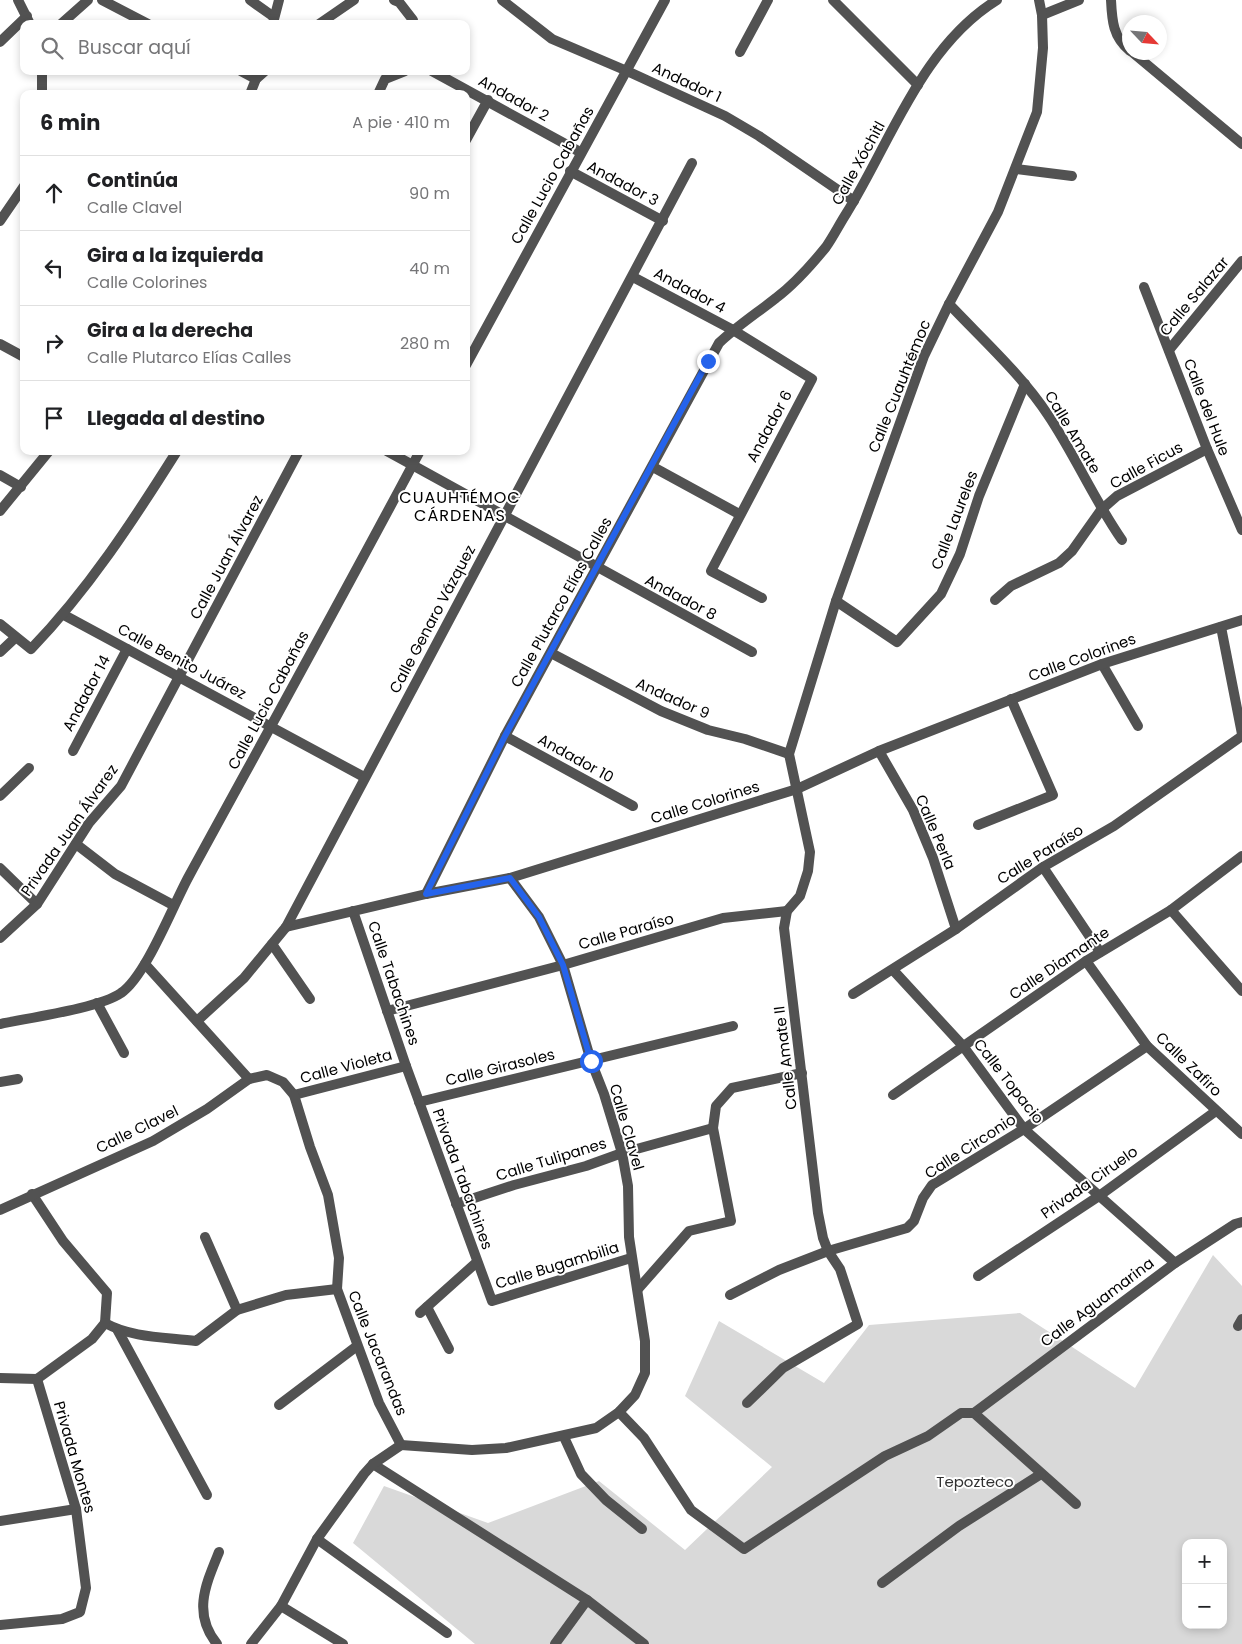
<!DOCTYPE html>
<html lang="es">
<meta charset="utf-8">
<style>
body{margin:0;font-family:Poppins,sans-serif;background:#f6f6f6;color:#202124}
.controls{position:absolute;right:15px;bottom:15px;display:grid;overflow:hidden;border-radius:10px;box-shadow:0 2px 8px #0003}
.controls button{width:45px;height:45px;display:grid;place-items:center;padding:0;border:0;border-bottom:1px solid #e0e0e0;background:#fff;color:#202124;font:25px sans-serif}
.compass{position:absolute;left:1122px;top:15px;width:45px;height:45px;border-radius:50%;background:#fff;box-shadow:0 2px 8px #0003;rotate:116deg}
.stop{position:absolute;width:15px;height:15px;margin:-11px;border:4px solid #2563eb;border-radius:50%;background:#fff}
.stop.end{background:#2563eb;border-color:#fff;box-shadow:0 1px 5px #0008}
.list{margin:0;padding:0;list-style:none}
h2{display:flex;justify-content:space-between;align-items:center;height:65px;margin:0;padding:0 20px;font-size:21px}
h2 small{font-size:16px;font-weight:400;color:#757577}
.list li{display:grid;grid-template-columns:32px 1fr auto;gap:15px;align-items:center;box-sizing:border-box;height:75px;padding:0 20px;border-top:1px solid #e0e0e0}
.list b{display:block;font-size:19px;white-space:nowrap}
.list p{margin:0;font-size:16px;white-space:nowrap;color:#757577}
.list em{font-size:16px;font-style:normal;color:#757577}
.icon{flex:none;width:28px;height:28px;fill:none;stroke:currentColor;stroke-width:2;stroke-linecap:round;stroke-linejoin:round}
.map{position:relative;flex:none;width:1242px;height:1644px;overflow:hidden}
.search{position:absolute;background:#fff;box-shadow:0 2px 8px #0003;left:20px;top:20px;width:450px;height:55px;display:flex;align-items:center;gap:12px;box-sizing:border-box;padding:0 18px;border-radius:10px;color:#757577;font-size:19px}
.panel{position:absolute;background:#fff;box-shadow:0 2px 8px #0003;left:20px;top:90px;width:450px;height:365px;border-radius:10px}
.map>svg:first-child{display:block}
.green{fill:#d9d9d9;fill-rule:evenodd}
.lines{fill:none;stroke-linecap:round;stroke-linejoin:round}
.minor{stroke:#525252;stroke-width:10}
.route{stroke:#2563eb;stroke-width:6}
.labels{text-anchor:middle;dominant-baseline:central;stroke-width:4;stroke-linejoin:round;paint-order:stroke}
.street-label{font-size:15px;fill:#000;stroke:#fff}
.park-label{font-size:15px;fill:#303030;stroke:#fff}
.neighbourhood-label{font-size:16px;letter-spacing:1px;fill:#000;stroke:#fff}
</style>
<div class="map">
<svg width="1242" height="1644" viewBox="0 0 1242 1644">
<rect width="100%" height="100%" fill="#fff"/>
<path class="green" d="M1213 1255 1242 1286V1644H475L353 1543 384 1486 488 1523 599 1481 685 1550 772 1467 685 1396 719 1321 824 1383 869 1325 1020 1313 1135 1388ZM1186 1543H1223V1625H1186Z"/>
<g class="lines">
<g class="minor">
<polyline points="18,0 30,24"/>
<polyline points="102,0 148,24"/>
<polyline points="250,0 274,17"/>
<polyline points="394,0 399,2 413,20 413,24"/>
<polyline points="502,0 552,39 627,71 725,116 759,136 854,201"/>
<polyline points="833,0 918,85"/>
<path d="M1111 0C1112 21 1113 37 1130 51"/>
<polyline points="1042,15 1079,0"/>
<polyline points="273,23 279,0"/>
<polyline points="61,24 88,0"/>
<polyline points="319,24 354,0"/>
<polyline points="0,42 27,16"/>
<polyline points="740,52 768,0"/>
<polyline points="1132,52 1242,144"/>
<polyline points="42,71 42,94"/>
<polyline points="241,71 256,79"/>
<polyline points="432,71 580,152"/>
<polyline points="250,94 256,79 265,71"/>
<polyline points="378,94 385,79 405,71"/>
<polyline points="466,140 488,100"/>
<polyline points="1016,169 1072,176"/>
<polyline points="570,171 663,221"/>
<polyline points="0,221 24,186"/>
<polyline points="633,277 733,330 812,379 711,571 762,598"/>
<polyline points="1144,287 1207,449 1242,530"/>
<path d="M949 304C982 339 1021 374 1048 415 1075 455 1094 500 1122 540"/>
<polyline points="0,344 24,357"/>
<polyline points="1169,350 1242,261"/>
<polyline points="466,365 665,0"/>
<polyline points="387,451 752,652"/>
<polyline points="653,467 739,514"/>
<polyline points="0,475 21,487"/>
<polyline points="0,511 49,451"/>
<polyline points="995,600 1011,586 1059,563 1072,551 1101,510 1117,496 1207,449"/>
<polyline points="836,601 897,642 941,594 960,554 979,496 1025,384"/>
<polyline points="64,615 364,777"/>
<path d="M0 624 31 649C88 590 133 521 177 451"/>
<polyline points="1221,627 1242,734"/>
<polyline points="0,652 15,638"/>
<polyline points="551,653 661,711 708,730 745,739 789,754"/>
<polyline points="1102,664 1138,726"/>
<polyline points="505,736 633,806"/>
<polyline points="73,751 127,649"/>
<polyline points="879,751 913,810 933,858 956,929"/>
<polyline points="0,796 29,768"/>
<polyline points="978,825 1053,795 1011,699"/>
<polyline points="76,844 115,874 173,905"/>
<polyline points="1043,867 1100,952"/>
<polyline points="0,868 37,904"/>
<path d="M426 894 505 736 719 343C737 326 757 313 776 298 792 286 813 263 826 247 833 237 839 225 846 214 891 142 921 47 997 0"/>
<polyline points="1171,910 1242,991"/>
<polyline points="353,911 406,1066 492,1301 631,1258"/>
<polyline points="286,927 426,894 510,878 797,789 879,751 1102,664 1242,620"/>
<polyline points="0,938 37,904 89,823 121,786 299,451"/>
<polyline points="272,944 310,999"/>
<polyline points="1086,961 1147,1046 1242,1134"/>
<polyline points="145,964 249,1079"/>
<polyline points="893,970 963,1046 1024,1129 1175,1263"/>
<polyline points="853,994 956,929 1043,867 1114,826 1242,736"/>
<polyline points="97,1003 124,1053"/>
<polyline points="387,1011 563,965 723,918 787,911"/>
<polyline points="197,1021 244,978 286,927 692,163"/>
<path d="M0 1024C28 1018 100 1008 121 993 146 976 173 905 189 876 266 735 344 594 420 451"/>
<polyline points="0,1082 18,1079"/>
<polyline points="294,1095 406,1066"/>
<polyline points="893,1095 1086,961 1171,910 1242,856"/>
<polyline points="419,1102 733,1026"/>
<polyline points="32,1194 63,1241 107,1293 105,1323"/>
<polyline points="456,1204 514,1185 586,1166 622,1153 713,1128"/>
<polyline points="0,1210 153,1141 207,1109 249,1079 267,1075 283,1082 294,1095 310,1147 328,1195 339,1258 337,1289 379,1403 401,1445"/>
<polyline points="205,1237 237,1310"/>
<polyline points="978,1276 1099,1196 1216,1111"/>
<polyline points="638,1289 689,1231 731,1221 713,1128 716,1106 732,1088 802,1073"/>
<polyline points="730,1295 779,1270 828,1251 907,1228 914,1221 923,1198 932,1185 1024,1129 1147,1046"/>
<polyline points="427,1307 449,1349"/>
<polyline points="420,1313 477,1262"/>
<path d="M105 1323C132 1338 166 1337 196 1341L237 1310 286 1295 337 1289"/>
<polyline points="1238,1326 1242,1319"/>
<polyline points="117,1329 207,1495"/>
<polyline points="0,1378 37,1379 92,1339 105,1323"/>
<polyline points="747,1403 783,1368 858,1324 840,1269 828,1251 823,1238 818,1213 784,928 787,911 800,896 808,871 810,852 789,754 836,601 924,356 949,304 998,212 1037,112 1043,48 1042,15 1039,0"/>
<polyline points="279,1405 357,1346"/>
<polyline points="619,1412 644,1438 691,1510 744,1549 885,1456 928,1436 961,1413 974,1413 1076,1504"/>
<polyline points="974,1413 1175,1263 1235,1224 1242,1222"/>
<polyline points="564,1437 581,1474 606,1500 642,1529"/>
<polyline points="401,1445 472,1450 506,1448 596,1428 619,1412 635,1395 645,1373 645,1341 629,1237 628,1186 622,1153 604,1094 591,1061 563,965 539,917 510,878"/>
<polyline points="373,1464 587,1600 644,1644"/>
<polyline points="0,1521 76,1509"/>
<polyline points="317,1539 447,1633"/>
<polyline points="882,1583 959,1526 1041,1474"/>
<polyline points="281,1606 343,1644"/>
<polyline points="0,1625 62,1619 80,1612 86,1588 76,1509 37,1379"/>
<path d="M217 1644C192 1613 206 1584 219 1552"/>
<polyline points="251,1644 281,1606 317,1539 364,1474 373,1464 401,1445"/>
<polyline points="555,1644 587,1600"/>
</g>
</g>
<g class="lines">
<polyline class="route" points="591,1061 563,965 539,917 510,878 426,894 505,736 708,361"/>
</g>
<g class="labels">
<g class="street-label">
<text transform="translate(687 82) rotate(25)">Andador 1</text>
<text transform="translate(514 98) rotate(29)">Andador 2</text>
<text transform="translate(858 163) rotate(-61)">Calle Xóchitl</text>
<text transform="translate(552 175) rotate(-61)">Calle Lucio Cabañas</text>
<text transform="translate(623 183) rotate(28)">Andador 3</text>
<text transform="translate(690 290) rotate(28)">Andador 4</text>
<text transform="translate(1194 296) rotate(-50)">Calle Salazar</text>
<text transform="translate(899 386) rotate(-68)">Calle Cuauhtémoc</text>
<text transform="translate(1207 407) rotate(69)">Calle del Hule</text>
<text transform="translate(769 426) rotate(-62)">Andador 6</text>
<text transform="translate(1073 432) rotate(59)">Calle Amate</text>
<text transform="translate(1146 465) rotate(-29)">Calle Ficus</text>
<text transform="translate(954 520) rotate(-69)">Calle Laureles</text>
<text transform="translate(226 557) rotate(-62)">Calle Juan Álvarez</text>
<text transform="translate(681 597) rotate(28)">Andador 8</text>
<text transform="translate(561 602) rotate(-61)">Calle Plutarco Elías Calles</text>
<text transform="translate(432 619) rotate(-62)">Calle Genaro Vázquez</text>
<text transform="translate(1082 657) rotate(-20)">Calle Colorines</text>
<text transform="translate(182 661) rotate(28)">Calle Benito Juárez</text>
<text transform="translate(86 693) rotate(-62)">Andador 14</text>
<text transform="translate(673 698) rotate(24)">Andador 9</text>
<text transform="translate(268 700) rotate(-62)">Calle Lucio Cabañas</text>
<text transform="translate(576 758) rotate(29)">Andador 10</text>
<text transform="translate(705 802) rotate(-17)">Calle Colorines</text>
<text transform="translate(69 830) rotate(-55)">Privada Juan Álvarez</text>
<text transform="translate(936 832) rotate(67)">Calle Perla</text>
<text transform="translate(1040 854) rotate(-32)">Calle Paraíso</text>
<text transform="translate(626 931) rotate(-16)">Calle Paraíso</text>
<text transform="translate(1059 963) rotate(-34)">Calle Diamante</text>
<text transform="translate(394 983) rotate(71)">Calle Tabachines</text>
<text transform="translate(785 1058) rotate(-97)">Calle Amate II</text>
<text transform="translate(1189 1064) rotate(44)">Calle Zafiro</text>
<text transform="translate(346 1066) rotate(-15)">Calle Violeta</text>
<text transform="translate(500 1067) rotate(-14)">Calle Girasoles</text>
<text transform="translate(1009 1081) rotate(52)">Calle Topacio</text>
<text transform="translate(627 1127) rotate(74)">Calle Clavel</text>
<text transform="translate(137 1129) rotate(-26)">Calle Clavel</text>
<text transform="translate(970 1146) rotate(-33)">Calle Circonio</text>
<text transform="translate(551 1159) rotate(-17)">Calle Tulipanes</text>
<text transform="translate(463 1179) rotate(70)">Privada Tabachines</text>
<text transform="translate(1089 1182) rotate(-35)">Privada Ciruelo</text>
<text transform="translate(557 1265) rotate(-17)">Calle Bugambilia</text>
<text transform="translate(1097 1302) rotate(-37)">Calle Aguamarina</text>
<text transform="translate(378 1353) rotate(68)">Calle Jacarandas</text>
<text transform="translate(75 1457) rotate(74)">Privada Montes</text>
</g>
<g class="park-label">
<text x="975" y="1481">Tepozteco</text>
</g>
<g class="neighbourhood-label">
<text x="460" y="497">CUAUHTÉMOC<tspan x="460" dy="18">CÁRDENAS</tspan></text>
</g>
</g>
</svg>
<div class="controls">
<button>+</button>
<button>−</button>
</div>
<svg class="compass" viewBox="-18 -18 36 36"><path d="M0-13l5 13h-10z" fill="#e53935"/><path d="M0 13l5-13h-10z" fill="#757577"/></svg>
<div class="stop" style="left:591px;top:1061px"></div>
<div class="stop end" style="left:708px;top:361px"></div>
<div class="search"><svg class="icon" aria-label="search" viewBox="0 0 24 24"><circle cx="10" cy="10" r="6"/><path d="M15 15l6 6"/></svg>Buscar aquí</div>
<section class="panel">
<h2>6 min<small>A pie · 410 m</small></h2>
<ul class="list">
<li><svg class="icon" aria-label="ahead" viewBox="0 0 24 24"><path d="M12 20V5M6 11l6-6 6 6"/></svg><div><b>Continúa</b><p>Calle Clavel</p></div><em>90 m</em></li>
<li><svg class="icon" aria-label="left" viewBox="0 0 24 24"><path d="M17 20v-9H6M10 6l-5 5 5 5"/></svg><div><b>Gira a la izquierda</b><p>Calle Colorines</p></div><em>40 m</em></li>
<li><svg class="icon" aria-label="right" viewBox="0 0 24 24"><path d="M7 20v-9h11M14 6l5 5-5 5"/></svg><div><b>Gira a la derecha</b><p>Calle Plutarco Elías Calles</p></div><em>280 m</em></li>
<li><svg class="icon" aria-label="arrive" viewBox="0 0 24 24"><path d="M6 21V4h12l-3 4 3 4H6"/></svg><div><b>Llegada al destino</b></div></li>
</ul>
</section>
</div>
